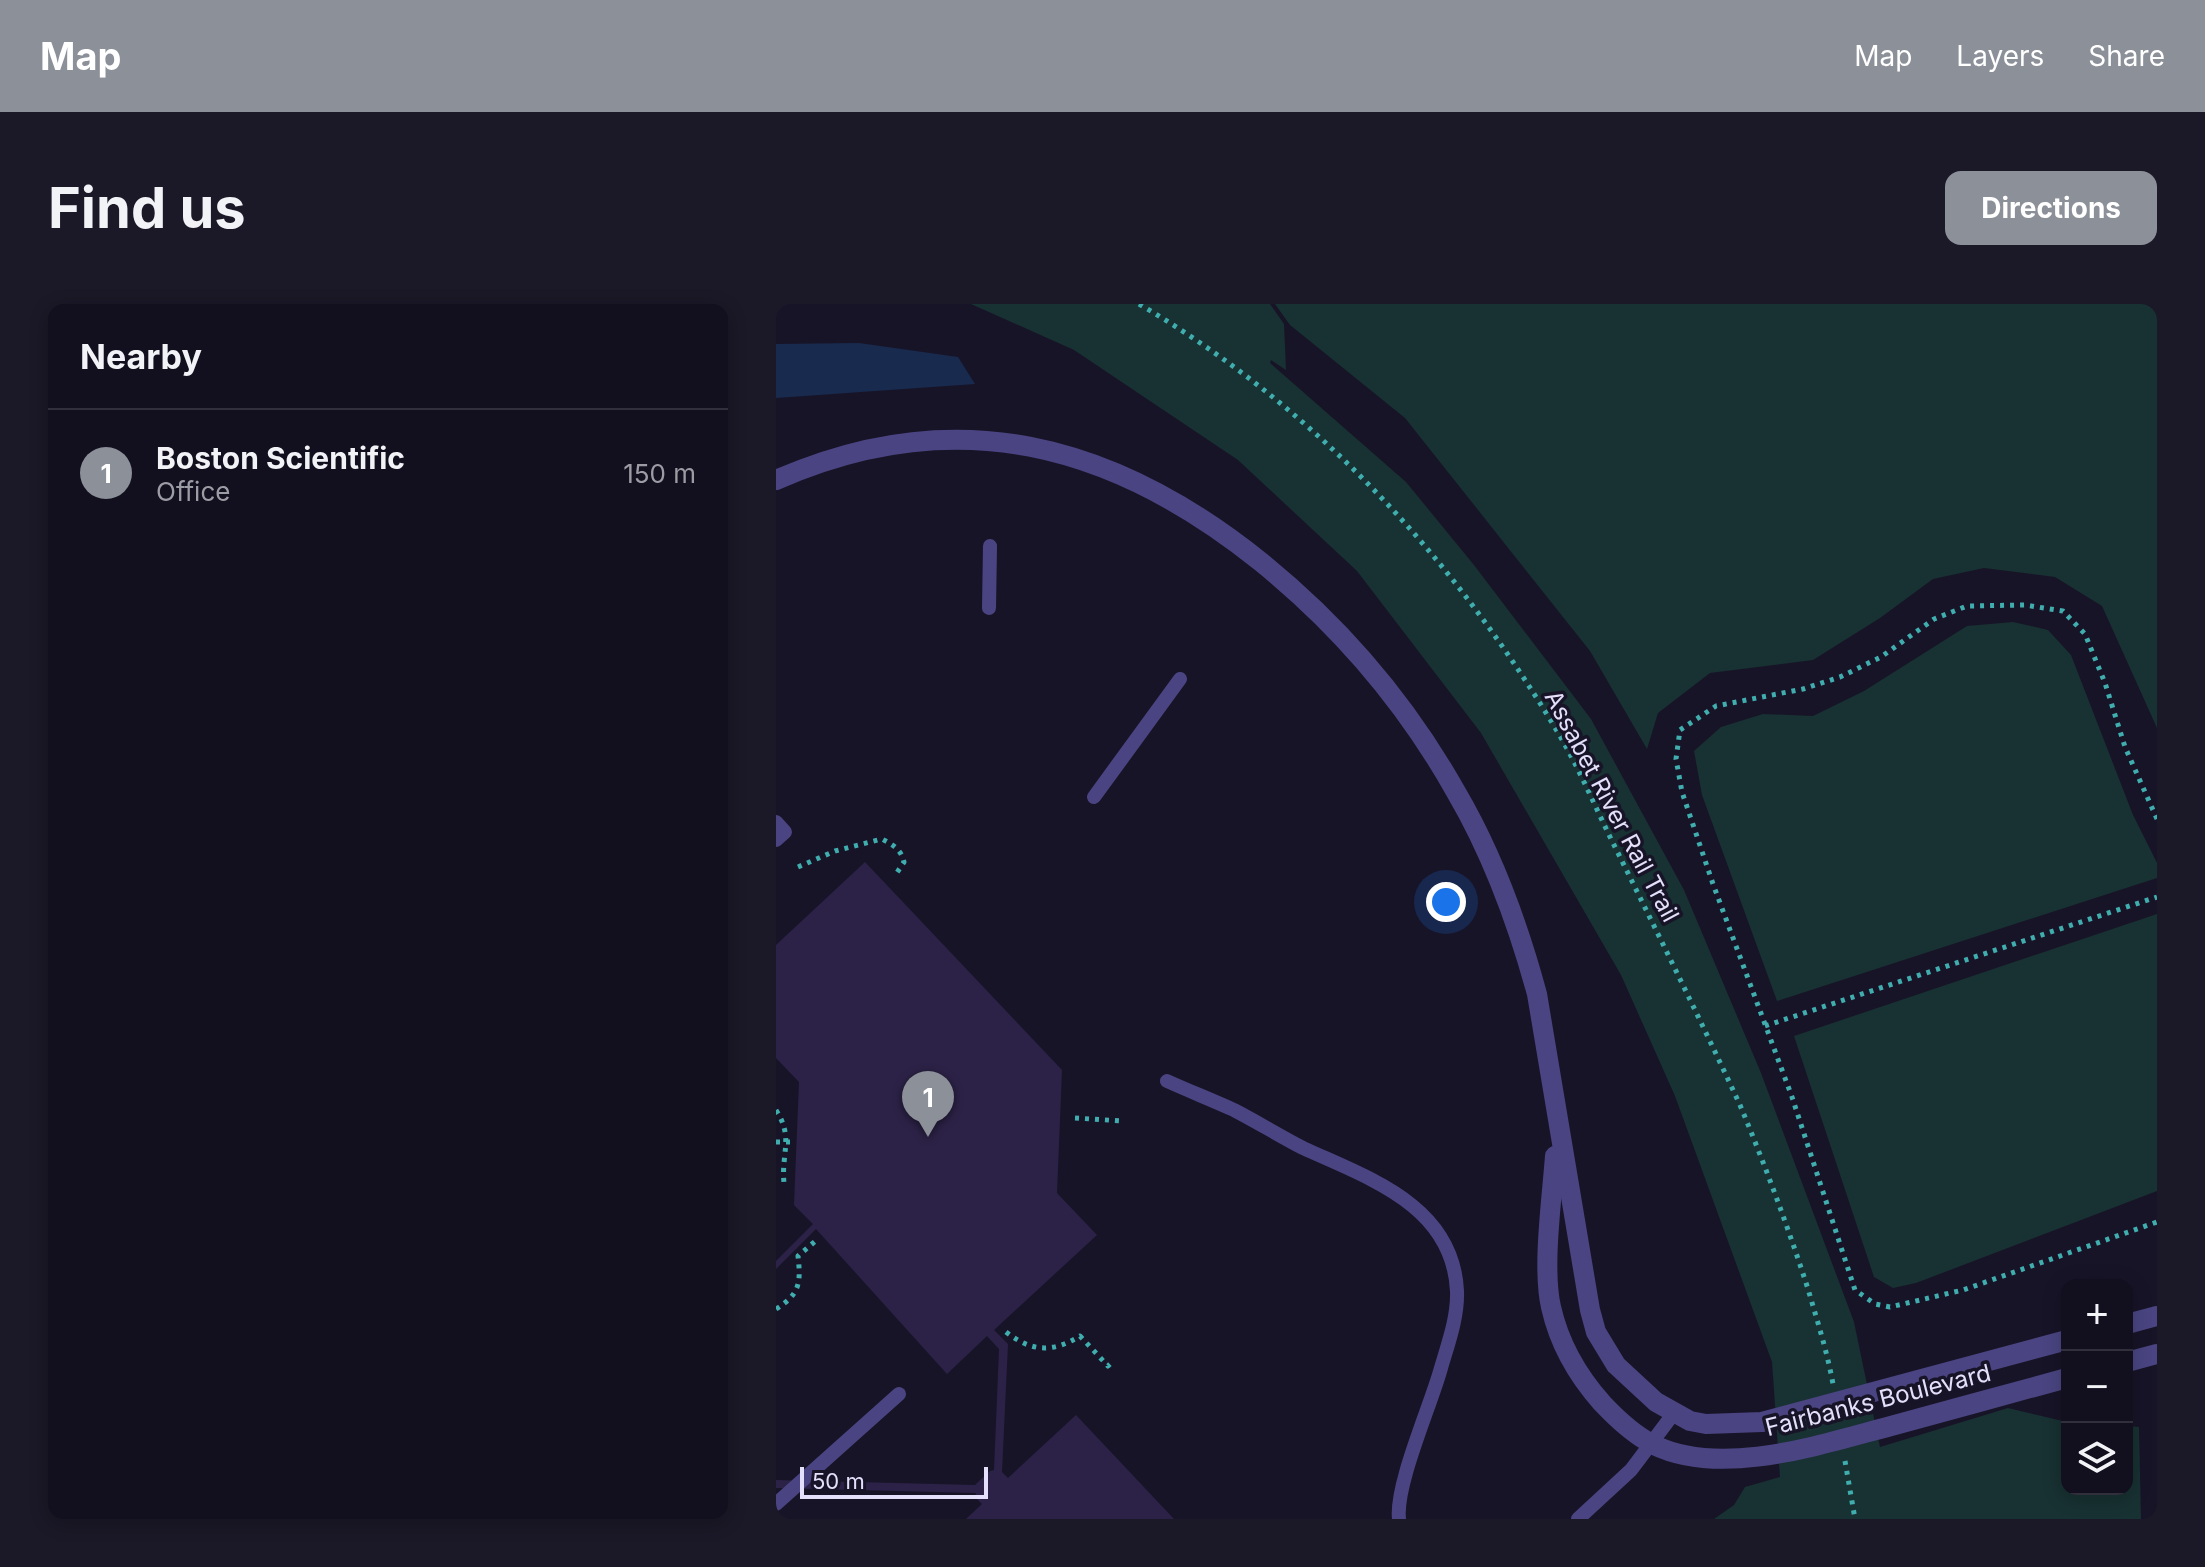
<!DOCTYPE html>
<meta charset="utf-8">
<style>
body{margin:0;font-family:Inter,sans-serif;background:#1b1827;color:#f1f3f6}
.controls{position:absolute;right:24px;bottom:24px;display:grid;overflow:hidden;border-radius:16px;box-shadow:0 4px 20px #0003}
.controls button{width:72px;height:72px;display:grid;place-items:center;padding:0;border:0;border-bottom:2px solid #312f3c;background:#120f1e;color:#f1f3f6;font:40px sans-serif}
.scale{position:absolute;left:24px;bottom:20px;width:188px;box-sizing:border-box;padding-left:8px;border:4px solid #e4dffb;border-top:0;font-size:22px;line-height:28px;white-space:nowrap;color:#e4dffb;-webkit-text-stroke:6px #181428;paint-order:stroke}
.you{position:absolute;left:670px;top:598px;width:28px;height:28px;margin:-20px;border:6px solid #fff;border-radius:50%;background:#1a73e8;box-shadow:0 0 0 12px #1a73e833}
.badge{display:grid;place-items:center;width:52px;height:52px;border-radius:50%;background:#8c9099;color:#fff;font-size:26px;font-weight:700}
.pin{position:absolute;translate:-50% -66px;filter:drop-shadow(0 2px 4px #0008)}
.pin::after{content:'';position:absolute;top:42px;width:28px;height:24px;background:inherit;clip-path:polygon(0 0,100% 0,50% 100%)}
.list{margin:0;padding:0;list-style:none}
h2{display:flex;justify-content:space-between;align-items:center;height:104px;margin:0;padding:0 32px;font-size:34px}
h2 small{font-size:26px;font-weight:400;color:#9c9ca4}
.list li{display:grid;grid-template-columns:52px 1fr auto;gap:24px;align-items:center;box-sizing:border-box;height:128px;padding:0 32px;border-top:2px solid #312f3c}
.list b{display:block;font-size:30px;white-space:nowrap}
.list p{margin:0;font-size:26px;white-space:nowrap;color:#9c9ca4}
.list em{font-size:26px;font-style:normal;color:#9c9ca4}
.icon{flex:none;width:44px;height:44px;fill:none;stroke:currentColor;stroke-width:2;stroke-linecap:round;stroke-linejoin:round}
.map{position:relative;flex:none;width:1381px;height:1215px;overflow:hidden;border-radius:16px}
header{display:flex;align-items:center;gap:48px;box-sizing:border-box;height:112px;padding:0 40px;background:#8c9099;color:#fff}
header strong{font-size:38px}
nav{display:flex;gap:44px;margin-inline-start:auto;font-size:28px}
.intro{display:flex;align-items:center;justify-content:space-between;box-sizing:border-box;height:192px;padding:0 48px}
h1{margin:0;font-size:56px}
.button{padding:20px 36px;border-radius:16px;background:#8c9099;color:#fff;font-size:28px;font-weight:700}
main{display:flex;gap:48px;padding:0 48px}
aside{flex:1;background:#120f1e;border-radius:16px;box-shadow:0 4px 20px #0003}
.map>svg:first-child{display:block}
.green{fill:#183132}
.water{fill:#182a4d}
.building{fill:#2c2247}
.lines{fill:none;stroke-linecap:round;stroke-linejoin:round}
.path{stroke:#40aeae;stroke-width:5;stroke-dasharray:4 6;stroke-linecap:butt}
.lane{stroke:#4a4582;stroke-width:14}
.street{stroke:#4a4582;stroke-width:20}
.labels{text-anchor:middle;dominant-baseline:central;stroke-width:7;stroke-linejoin:round;paint-order:stroke}
.street-label{font-size:24px;fill:#e4dffb;stroke:#181428}
</style>
<header>
<strong>Map</strong>
<nav><a>Map</a><a>Layers</a><a>Share</a></nav>
</header>
<div class="intro"><h1>Find us</h1><a class="button">Directions</a></div>
<main>
<aside>
<h2>Nearby<small></small></h2>
<ul class="list">
<li><span class="badge">1</span><div><b>Boston Scientific</b><p>Office</p></div><em>150 m</em></li>
</ul>
</aside>
<div class="map">
<svg width="1381" height="1215" viewBox="0 0 1381 1215">
<rect width="100%" height="100%" fill="#181428"/>
<g class="green">
<polygon points="195,0 494,0 508,20 510,66 495,56 494,59 630,178 698,261 815,415 908,586 985,769 1078,1018 1104,1143 1232,1104 1291,1118 1291,1185 1351,1185 1351,1122 1363,1123 1365,1215 938,1215 958,1201 969,1183 1004,1173 996,1058 899,792 845,671 705,429 581,267 462,156 298,46"/>
<polygon points="499,0 1381,0 1381,424 1326,302 1279,273 1208,264 1157,275 1104,314 1037,356 934,369 882,409 871,445 814,347 629,114 514,21"/>
<polygon points="1237,318 1272,326 1295,351 1357,511 1381,559 1381,574 1001,697 926,491 918,447 945,423 987,410 1037,412 1088,387 1191,322"/>
<polygon points="1381,610 1381,887 1140,979 1117,984 1098,973 1018,732"/>
</g>
<polygon class="water" points="83,39 182,53 199,80 0,94 0,40"/>
<polygon class="building" points="89,558 286,766 281,889 321,931 218,1026 232,1040 226,1168 232,1174 300,1111 398,1215 190,1215 206,1200 199,1193 200,1189 0,1184 0,1176 199,1181 214,1167 218,1166 223,1045 211,1032 171,1070 40,925 0,965 0,957 37,920 18,901 23,778 0,754 0,641"/>
<g class="lines">
<g class="path">
<path d="M363 0C541 105 679 255 784 432 806 470 823 512 843 551 884 634 925 717 964 801 989 861 1012 923 1032 985 1041 1016 1051 1047 1057 1080"/>
<polyline points="1381,515 1349,443 1329,379 1309,330 1287,307 1249,301 1191,302 1158,315 1105,353 1064,373 1027,385 940,402 904,426 900,455 906,488 937,580 1016,793 1079,986 1099,1000 1114,1003 1187,986 1381,918"/>
<path d="M22 563 59 547 106 535C117 541 125 545 128 558L118 573"/>
<polyline points="989,722 1381,593"/>
<path d="M0 806C18 834 5 849 8 879"/>
<polyline points="299,814 347,817"/>
<polyline points="0,838 18,838"/>
<path d="M0 1005C24 990 25 979 22 952L43 934"/>
<path d="M230 1028C256 1048 276 1049 304 1032L332 1062 335 1059"/>
<polyline points="1069,1157 1079,1215"/>
</g>
<g class="lane">
<polyline points="213,304 214,242"/>
<polyline points="318,493 404,375"/>
<polyline points="0,518 9,528 0,536"/>
<path d="M391 777C413 787 436 796 458 806 481 818 504 832 527 844 592 874 677 901 681 987 682 1013 672 1040 665 1064 655 1101 619 1181 623 1215"/>
<polyline points="0,1200 123,1090"/>
<polyline points="802,1215 855,1166 898,1109"/>
</g>
<g class="street">
<path d="M0 176C179 97 337 139 485 258 564 322 630 399 680 488 717 551 742 620 761 690L814 1006 820 1028 840 1061 880 1098 914 1117 930 1120 986 1118 1291 1036"/>
<path d="M779 852C776 894 766 964 775 1003 783 1039 802 1072 826 1099 841 1115 858 1131 878 1141 946 1174 1046 1140 1115 1122 1174 1106 1232 1090 1291 1074"/>
<polyline points="1351,1020 1381,1012"/>
<polyline points="1351,1058 1381,1050"/>
</g>
</g>
<g class="labels">
<g class="street-label">
<text transform="translate(836 502) rotate(62)">Assabet River Rail Trail</text>
<text transform="translate(1102 1096) rotate(-14)">Fairbanks Boulevard</text>
</g>
</g>
</svg>
<div class="controls">
<button>+</button>
<button>−</button>
<button><svg class="icon" aria-label="layers" viewBox="0 0 24 24"><path d="M12 4l9 5-9 5-9-5zM3 14l9 5 9-5"/></svg></button>
</div>
<div class="scale">50 m</div>
<div class="you"></div>
<div class="pin badge" style="left:152px;top:833px">1</div>
</div>
</main>
